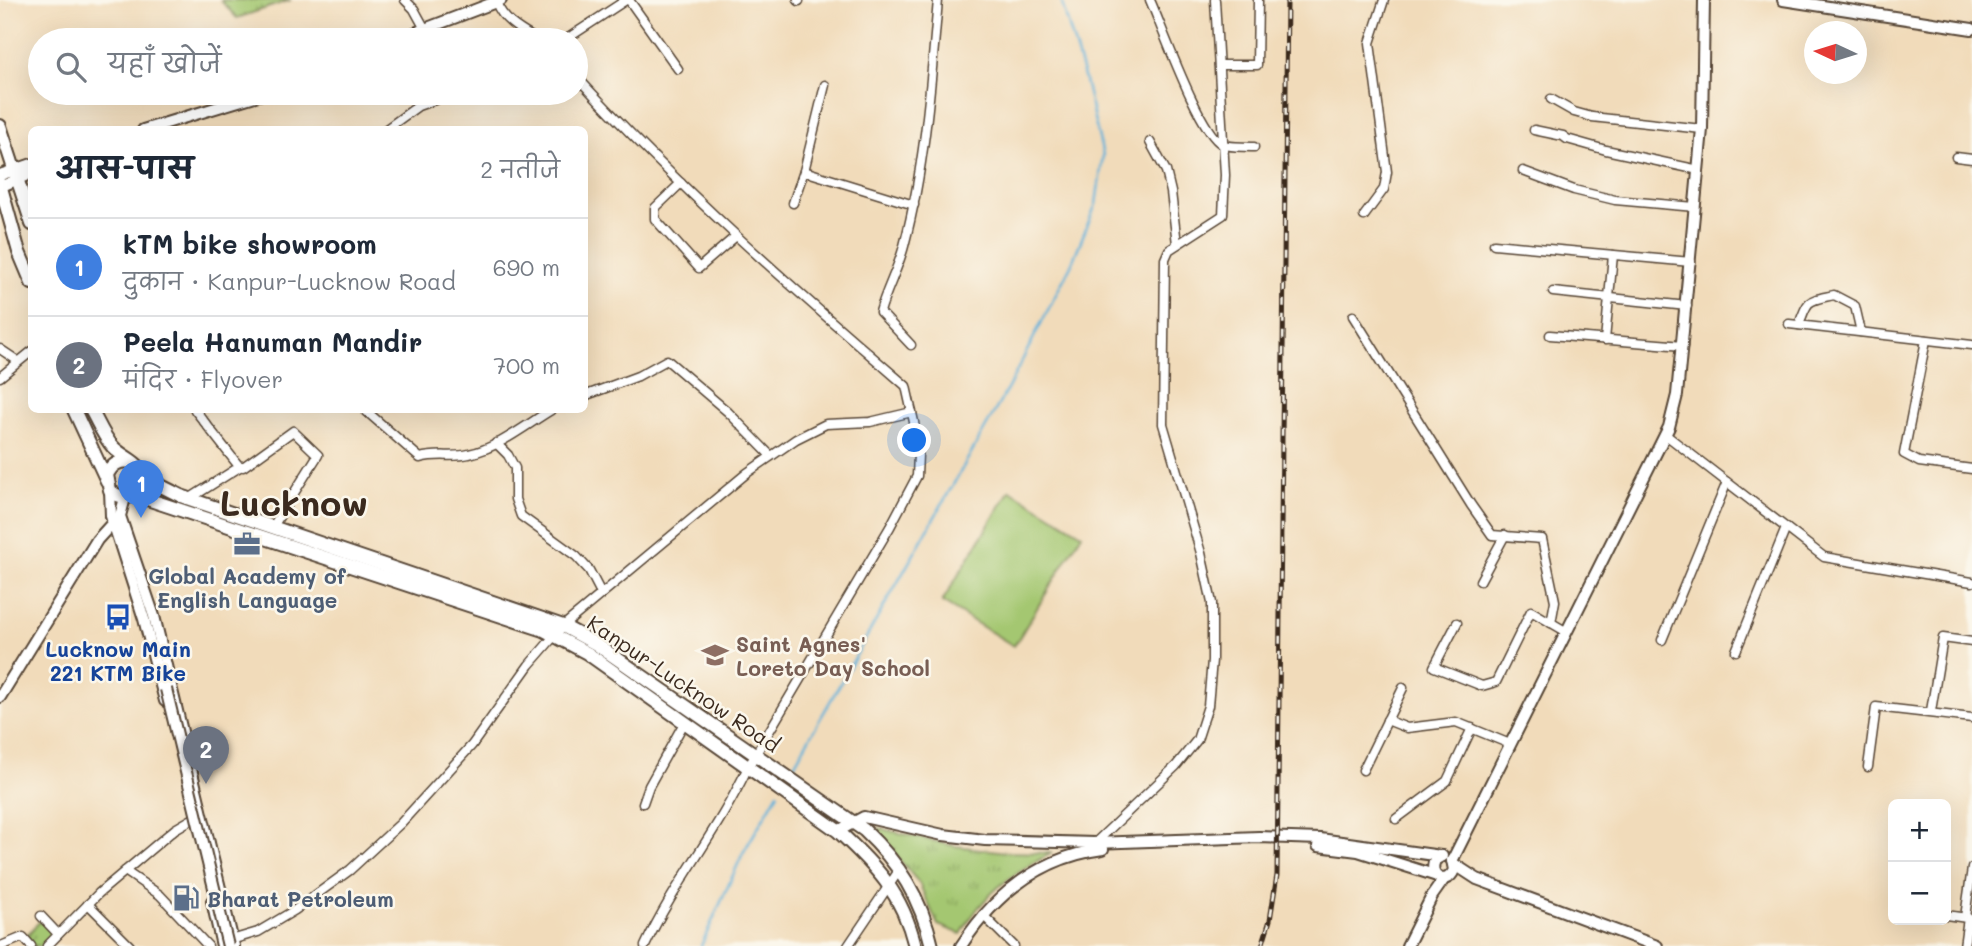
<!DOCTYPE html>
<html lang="hi">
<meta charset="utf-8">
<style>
body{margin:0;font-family:Mali,"Playpen Sans Deva",sans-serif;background:#f6f6f7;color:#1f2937}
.controls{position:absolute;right:21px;bottom:21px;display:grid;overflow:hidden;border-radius:10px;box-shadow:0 7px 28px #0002}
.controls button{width:63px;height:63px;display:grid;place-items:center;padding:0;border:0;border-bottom:2px solid #e0e1e3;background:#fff;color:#1f2937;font:35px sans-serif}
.compass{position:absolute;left:1804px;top:21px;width:63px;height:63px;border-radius:50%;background:#fff;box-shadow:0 7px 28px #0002;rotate:274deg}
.you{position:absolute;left:915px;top:441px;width:24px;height:24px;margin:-18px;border:5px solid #fff;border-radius:50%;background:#1a73e8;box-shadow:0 0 0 10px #1a73e833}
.badge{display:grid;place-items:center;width:46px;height:46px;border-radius:50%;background:#c8321e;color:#fff;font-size:23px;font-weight:700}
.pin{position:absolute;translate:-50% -58px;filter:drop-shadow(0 2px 4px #0008)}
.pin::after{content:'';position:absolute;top:37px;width:24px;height:21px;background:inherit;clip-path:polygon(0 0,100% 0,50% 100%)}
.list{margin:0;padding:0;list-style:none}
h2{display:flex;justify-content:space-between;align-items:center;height:91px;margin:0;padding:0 28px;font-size:30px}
h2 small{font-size:23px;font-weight:400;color:#747a83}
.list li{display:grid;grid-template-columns:46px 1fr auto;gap:21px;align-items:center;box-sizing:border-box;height:98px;padding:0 28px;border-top:2px solid #e0e1e3}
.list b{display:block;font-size:26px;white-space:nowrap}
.list p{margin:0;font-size:23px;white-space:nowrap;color:#747a83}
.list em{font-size:23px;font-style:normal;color:#747a83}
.icon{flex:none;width:38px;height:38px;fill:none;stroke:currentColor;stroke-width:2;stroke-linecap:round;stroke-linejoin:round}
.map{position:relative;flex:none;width:1972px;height:946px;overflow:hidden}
.search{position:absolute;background:#fff;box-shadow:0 7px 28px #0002;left:28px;top:28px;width:560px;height:77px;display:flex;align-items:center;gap:18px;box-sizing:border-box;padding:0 24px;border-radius:38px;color:#747a83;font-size:26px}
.panel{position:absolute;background:#fff;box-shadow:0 7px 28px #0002;left:28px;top:126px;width:560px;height:287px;border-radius:10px}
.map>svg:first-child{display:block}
.grass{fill:#a4c771;stroke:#707848;stroke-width:2}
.park{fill:url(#park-tufts);stroke:#707848;stroke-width:2}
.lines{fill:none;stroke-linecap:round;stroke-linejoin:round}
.stream{stroke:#5eb1d9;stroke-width:2.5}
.street-casing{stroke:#564535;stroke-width:11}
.secondary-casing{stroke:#564535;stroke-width:14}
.primary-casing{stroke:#564535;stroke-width:16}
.street{stroke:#fff;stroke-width:8}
.secondary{stroke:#fff;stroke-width:10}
.primary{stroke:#fff;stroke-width:12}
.rail-casing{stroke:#3b2a1e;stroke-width:5}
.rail{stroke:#fbf7ec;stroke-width:2.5;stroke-dasharray:8;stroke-linecap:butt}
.secondary-bridge-casing{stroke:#564535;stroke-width:14;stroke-linecap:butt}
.secondary-bridge{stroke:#fff;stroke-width:10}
.labels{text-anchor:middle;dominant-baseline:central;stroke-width:5;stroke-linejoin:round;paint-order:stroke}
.service-label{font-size:21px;font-weight:bold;fill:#4e5e75;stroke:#fbf7ec}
.education-label{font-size:21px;font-weight:bold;fill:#785e54;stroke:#fbf7ec;text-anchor:start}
.transit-label{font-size:21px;font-weight:bold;fill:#164399;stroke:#fbf7ec}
.street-label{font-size:21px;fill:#3b2a1e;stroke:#fbf7ec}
.town-label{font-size:35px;font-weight:bold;fill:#3b2a1e;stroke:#fbf7ec}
</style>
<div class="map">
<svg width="1972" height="946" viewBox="0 0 1972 946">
<defs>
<pattern id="park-tufts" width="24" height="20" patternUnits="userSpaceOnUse" patternTransform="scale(1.75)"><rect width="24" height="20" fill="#a4c771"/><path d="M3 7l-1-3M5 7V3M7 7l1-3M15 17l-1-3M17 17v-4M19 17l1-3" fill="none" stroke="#87a25c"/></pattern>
</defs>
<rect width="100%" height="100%" fill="#fbf7ec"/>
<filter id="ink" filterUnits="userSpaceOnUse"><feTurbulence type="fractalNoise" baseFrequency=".0143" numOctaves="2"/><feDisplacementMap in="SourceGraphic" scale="14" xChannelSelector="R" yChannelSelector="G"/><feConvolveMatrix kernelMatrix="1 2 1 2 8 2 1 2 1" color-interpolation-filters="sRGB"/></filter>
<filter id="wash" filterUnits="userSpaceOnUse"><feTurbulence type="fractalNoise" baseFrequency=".00686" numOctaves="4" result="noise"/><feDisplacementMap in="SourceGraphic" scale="28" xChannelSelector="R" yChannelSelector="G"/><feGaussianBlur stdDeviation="1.57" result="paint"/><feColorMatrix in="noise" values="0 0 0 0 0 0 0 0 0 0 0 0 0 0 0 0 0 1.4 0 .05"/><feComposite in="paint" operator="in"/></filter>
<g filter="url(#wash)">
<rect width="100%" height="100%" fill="#f1dbba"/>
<polygon class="grass" points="1010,490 1082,534 1014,646 942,602"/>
<g class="park">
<polygon points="222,0 291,0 237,18 221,1"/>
<path d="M878 828 955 846 1007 852 1052 853C1013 873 982 894 961 934L938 925 919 883 878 834Z"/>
<polygon points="41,920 54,934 42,946 34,946 25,937"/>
</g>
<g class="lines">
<g class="stream">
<polyline points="790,772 1008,388 1071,265 1096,204 1103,155 1084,77 1061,0"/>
<polyline points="701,946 743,853 778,793"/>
</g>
</g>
</g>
<g filter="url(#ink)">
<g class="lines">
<g class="street-casing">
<g id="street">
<polyline points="405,0 414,9 425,29"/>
<polyline points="629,0 678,69"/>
<polyline points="798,0 799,1"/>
<path d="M1150 0C1162 27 1200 134 1222 144 1230 148 1244 146 1254 147"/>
<path d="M496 2C503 21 520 30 537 40"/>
<polyline points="565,40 626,0"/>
<polyline points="1219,65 1257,65 1258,0"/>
<path d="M576 76C678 187 791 287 906 386L914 422 918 454 917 476 890 527 747 769C718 831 674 884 645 946"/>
<polyline points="1551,99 1574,112 1592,117 1702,129"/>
<polyline points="385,130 418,106 454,93"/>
<polyline points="1534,130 1563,136 1567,139 1606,150 1699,170"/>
<polyline points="1150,142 1166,171 1171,192 1177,244"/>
<polyline points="1956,157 1972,159"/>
<polyline points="804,171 914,205"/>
<polyline points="1523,171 1574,190 1615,200 1695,207"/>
<polyline points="681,183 655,208 655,219 699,268 736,236"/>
<polyline points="793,203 804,171 825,85"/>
<polyline points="1364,216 1384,189 1387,172 1370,43 1384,0"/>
<polyline points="1494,244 1691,262"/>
<polyline points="1553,292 1687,306"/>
<polyline points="1353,316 1471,505 1492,535 1542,539 1555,601 1551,623"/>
<polyline points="1789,324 1972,345"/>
<path d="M1799 325C1808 298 1808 301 1834 295L1855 306 1861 332"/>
<polyline points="1550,335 1683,346"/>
<polyline points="1605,340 1613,255"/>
<polyline points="1926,340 1904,454 1919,462 1972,469"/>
<path d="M911 345 880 312C886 290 898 269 904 246 925 166 931 82 938 0"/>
<polyline points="0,349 18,361"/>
<polyline points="0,377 32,351"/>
<polyline points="584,396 638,376 667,360 728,412 771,456"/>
<polyline points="195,410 238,465 243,467 293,431 318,455 272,528"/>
<path d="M365 410 420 458C437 453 453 458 469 454 498 448 526 425 551 410"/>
<polyline points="1666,435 1824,557 1972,582"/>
<polyline points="496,443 508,455 515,468 515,499 521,516 576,556 589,570 601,593"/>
<polyline points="189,499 241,466"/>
<polyline points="1480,581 1505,535"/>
<polyline points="1457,623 1434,667 1482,686 1496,682 1531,611 1567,632"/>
<polyline points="1662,640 1727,482"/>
<polyline points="1736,651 1786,528"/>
<polyline points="1931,711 1943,638 1972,642"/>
<polyline points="1387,720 1407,728 1456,722 1510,744"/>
<polyline points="1868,767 1876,707 1972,718"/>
<polyline points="1363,770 1403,688"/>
<polyline points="643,803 649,786 684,723"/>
<polyline points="1396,819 1447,781 1472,728"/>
<polyline points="1095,843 1176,766 1197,740 1208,706 1212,660 1212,603 1201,553 1163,424 1165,259 1169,250 1223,215 1225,175 1215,0"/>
<polyline points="125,871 160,895 208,946"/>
<polyline points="88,904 130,946"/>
<polyline points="983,915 1014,946"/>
<polyline points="1946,915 1967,918"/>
<polyline points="41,916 58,934"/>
<polyline points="1965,917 1972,868"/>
<polyline points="228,941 258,932 295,910 350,870 401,823 472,745 529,665 563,626 747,473 796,439 826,424 870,422 912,412"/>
<polyline points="1,946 23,937 31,946"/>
<polyline points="47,946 99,893 175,829 199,815"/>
<polyline points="848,946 900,869"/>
<polyline points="1964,946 1968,918"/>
</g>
</g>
<g class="secondary-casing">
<g id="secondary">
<polyline points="1783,0 1972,29"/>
<polyline points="396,40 501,0"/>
<polyline points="143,130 265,93"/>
<polyline points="0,175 32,164"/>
<polyline points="0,187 32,173"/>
<polyline points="110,490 111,516 144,619 165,701"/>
<polyline points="125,498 120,516 154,616 234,946"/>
<polyline points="0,697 97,540 117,518"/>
<polyline points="838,831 864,817 943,835 985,840 1095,843 1259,837 1320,839 1441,856"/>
<polyline points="1318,846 1358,851 1434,875"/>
<path d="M1442 856 1435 860C1427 877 1447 887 1454 870L1452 860"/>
<polyline points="1452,861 1669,427 1677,395 1702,129 1704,0"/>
<polyline points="1454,864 1477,879 1657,946"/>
<polyline points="212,901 222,946"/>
<path d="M961 946C995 894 1040 857 1103 849"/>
<polyline points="1407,946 1432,896 1444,879"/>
</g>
</g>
<g class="primary-casing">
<g id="primary">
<polyline points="0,126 32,224"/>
<polyline points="0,184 19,252 32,283"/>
<polyline points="74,410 107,481"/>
<path d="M91 410C98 422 103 436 113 447 121 456 137 461 142 472 152 493 124 505 110 490L107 475C112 464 119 460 131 462"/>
<path d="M143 477 181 496 563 626 596 644 864 830C899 863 921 898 932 946"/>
<path d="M135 495 544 630 587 653 838 831C877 867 902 893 915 946"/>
</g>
</g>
<use href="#street" class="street"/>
<use href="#secondary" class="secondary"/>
<use href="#primary" class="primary"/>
<g class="rail-casing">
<polyline id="rail" points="1262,946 1270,920 1277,875 1287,0"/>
</g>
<use href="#rail" class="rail"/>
<g class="secondary-bridge-casing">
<polyline id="secondary-bridge" points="166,689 228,946"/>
</g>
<use href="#secondary-bridge" class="secondary-bridge"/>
</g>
</g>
<defs>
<g id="office-bare" transform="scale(2.1)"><path d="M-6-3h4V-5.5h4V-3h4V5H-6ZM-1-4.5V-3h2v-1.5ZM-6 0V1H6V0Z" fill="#5c6f8a" stroke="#fbf7ec" stroke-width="2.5" paint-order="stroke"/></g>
<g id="bus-bare" transform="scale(2.1)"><path d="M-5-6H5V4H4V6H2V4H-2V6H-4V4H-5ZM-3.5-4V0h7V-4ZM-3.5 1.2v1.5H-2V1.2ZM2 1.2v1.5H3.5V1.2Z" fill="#1a4fb4" stroke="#fbf7ec" stroke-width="2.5" paint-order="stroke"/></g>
<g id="school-bare" transform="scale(2.1)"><path d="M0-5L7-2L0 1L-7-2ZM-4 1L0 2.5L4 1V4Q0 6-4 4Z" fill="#8d6e63" stroke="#fbf7ec" stroke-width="2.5" paint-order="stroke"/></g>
<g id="fuel-bare" transform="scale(2.1)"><path d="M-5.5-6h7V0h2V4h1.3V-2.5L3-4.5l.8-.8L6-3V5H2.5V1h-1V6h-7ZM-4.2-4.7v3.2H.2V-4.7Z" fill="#5c6f8a" stroke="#fbf7ec" stroke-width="2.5" paint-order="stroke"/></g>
</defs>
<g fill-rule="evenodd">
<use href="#office-bare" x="247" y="544"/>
<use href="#bus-bare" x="118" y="617"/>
<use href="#school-bare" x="715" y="655"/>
<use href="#fuel-bare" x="186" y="898"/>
</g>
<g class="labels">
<g class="service-label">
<text x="247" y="575">Global Academy of<tspan x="247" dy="24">English Language</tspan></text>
<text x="207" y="898" text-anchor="start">Bharat Petroleum</text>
</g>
<g class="education-label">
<text x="736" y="643">Saint Agnes'<tspan x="736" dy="24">Loreto Day School</tspan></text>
</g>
<g class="transit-label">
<text x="118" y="648">Lucknow Main<tspan x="118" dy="24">221 KTM Bike</tspan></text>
</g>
<g class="street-label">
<text transform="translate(684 683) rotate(34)">Kanpur-Lucknow Road</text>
</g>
<g class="town-label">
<text x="294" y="502">Lucknow</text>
</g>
</g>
</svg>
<div class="controls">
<button>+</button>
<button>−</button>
</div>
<svg class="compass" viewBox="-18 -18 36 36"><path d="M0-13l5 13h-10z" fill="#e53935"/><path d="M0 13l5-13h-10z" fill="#747a83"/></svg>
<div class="you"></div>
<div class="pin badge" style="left:141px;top:518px;background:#3f7fe0">1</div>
<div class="pin badge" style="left:206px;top:784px;background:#6b7280">2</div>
<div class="search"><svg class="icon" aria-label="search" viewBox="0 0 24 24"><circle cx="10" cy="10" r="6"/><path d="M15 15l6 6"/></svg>यहाँ खोजें</div>
<section class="panel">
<h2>आस-पास<small>2 नतीजे</small></h2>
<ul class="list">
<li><span class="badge" style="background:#3f7fe0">1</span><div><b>kTM bike showroom</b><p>दुकान · Kanpur-Lucknow Road</p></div><em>690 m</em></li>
<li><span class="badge" style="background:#6b7280">2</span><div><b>Peela Hanuman Mandir</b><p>मंदिर · Flyover</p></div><em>700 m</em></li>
</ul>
</section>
</div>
